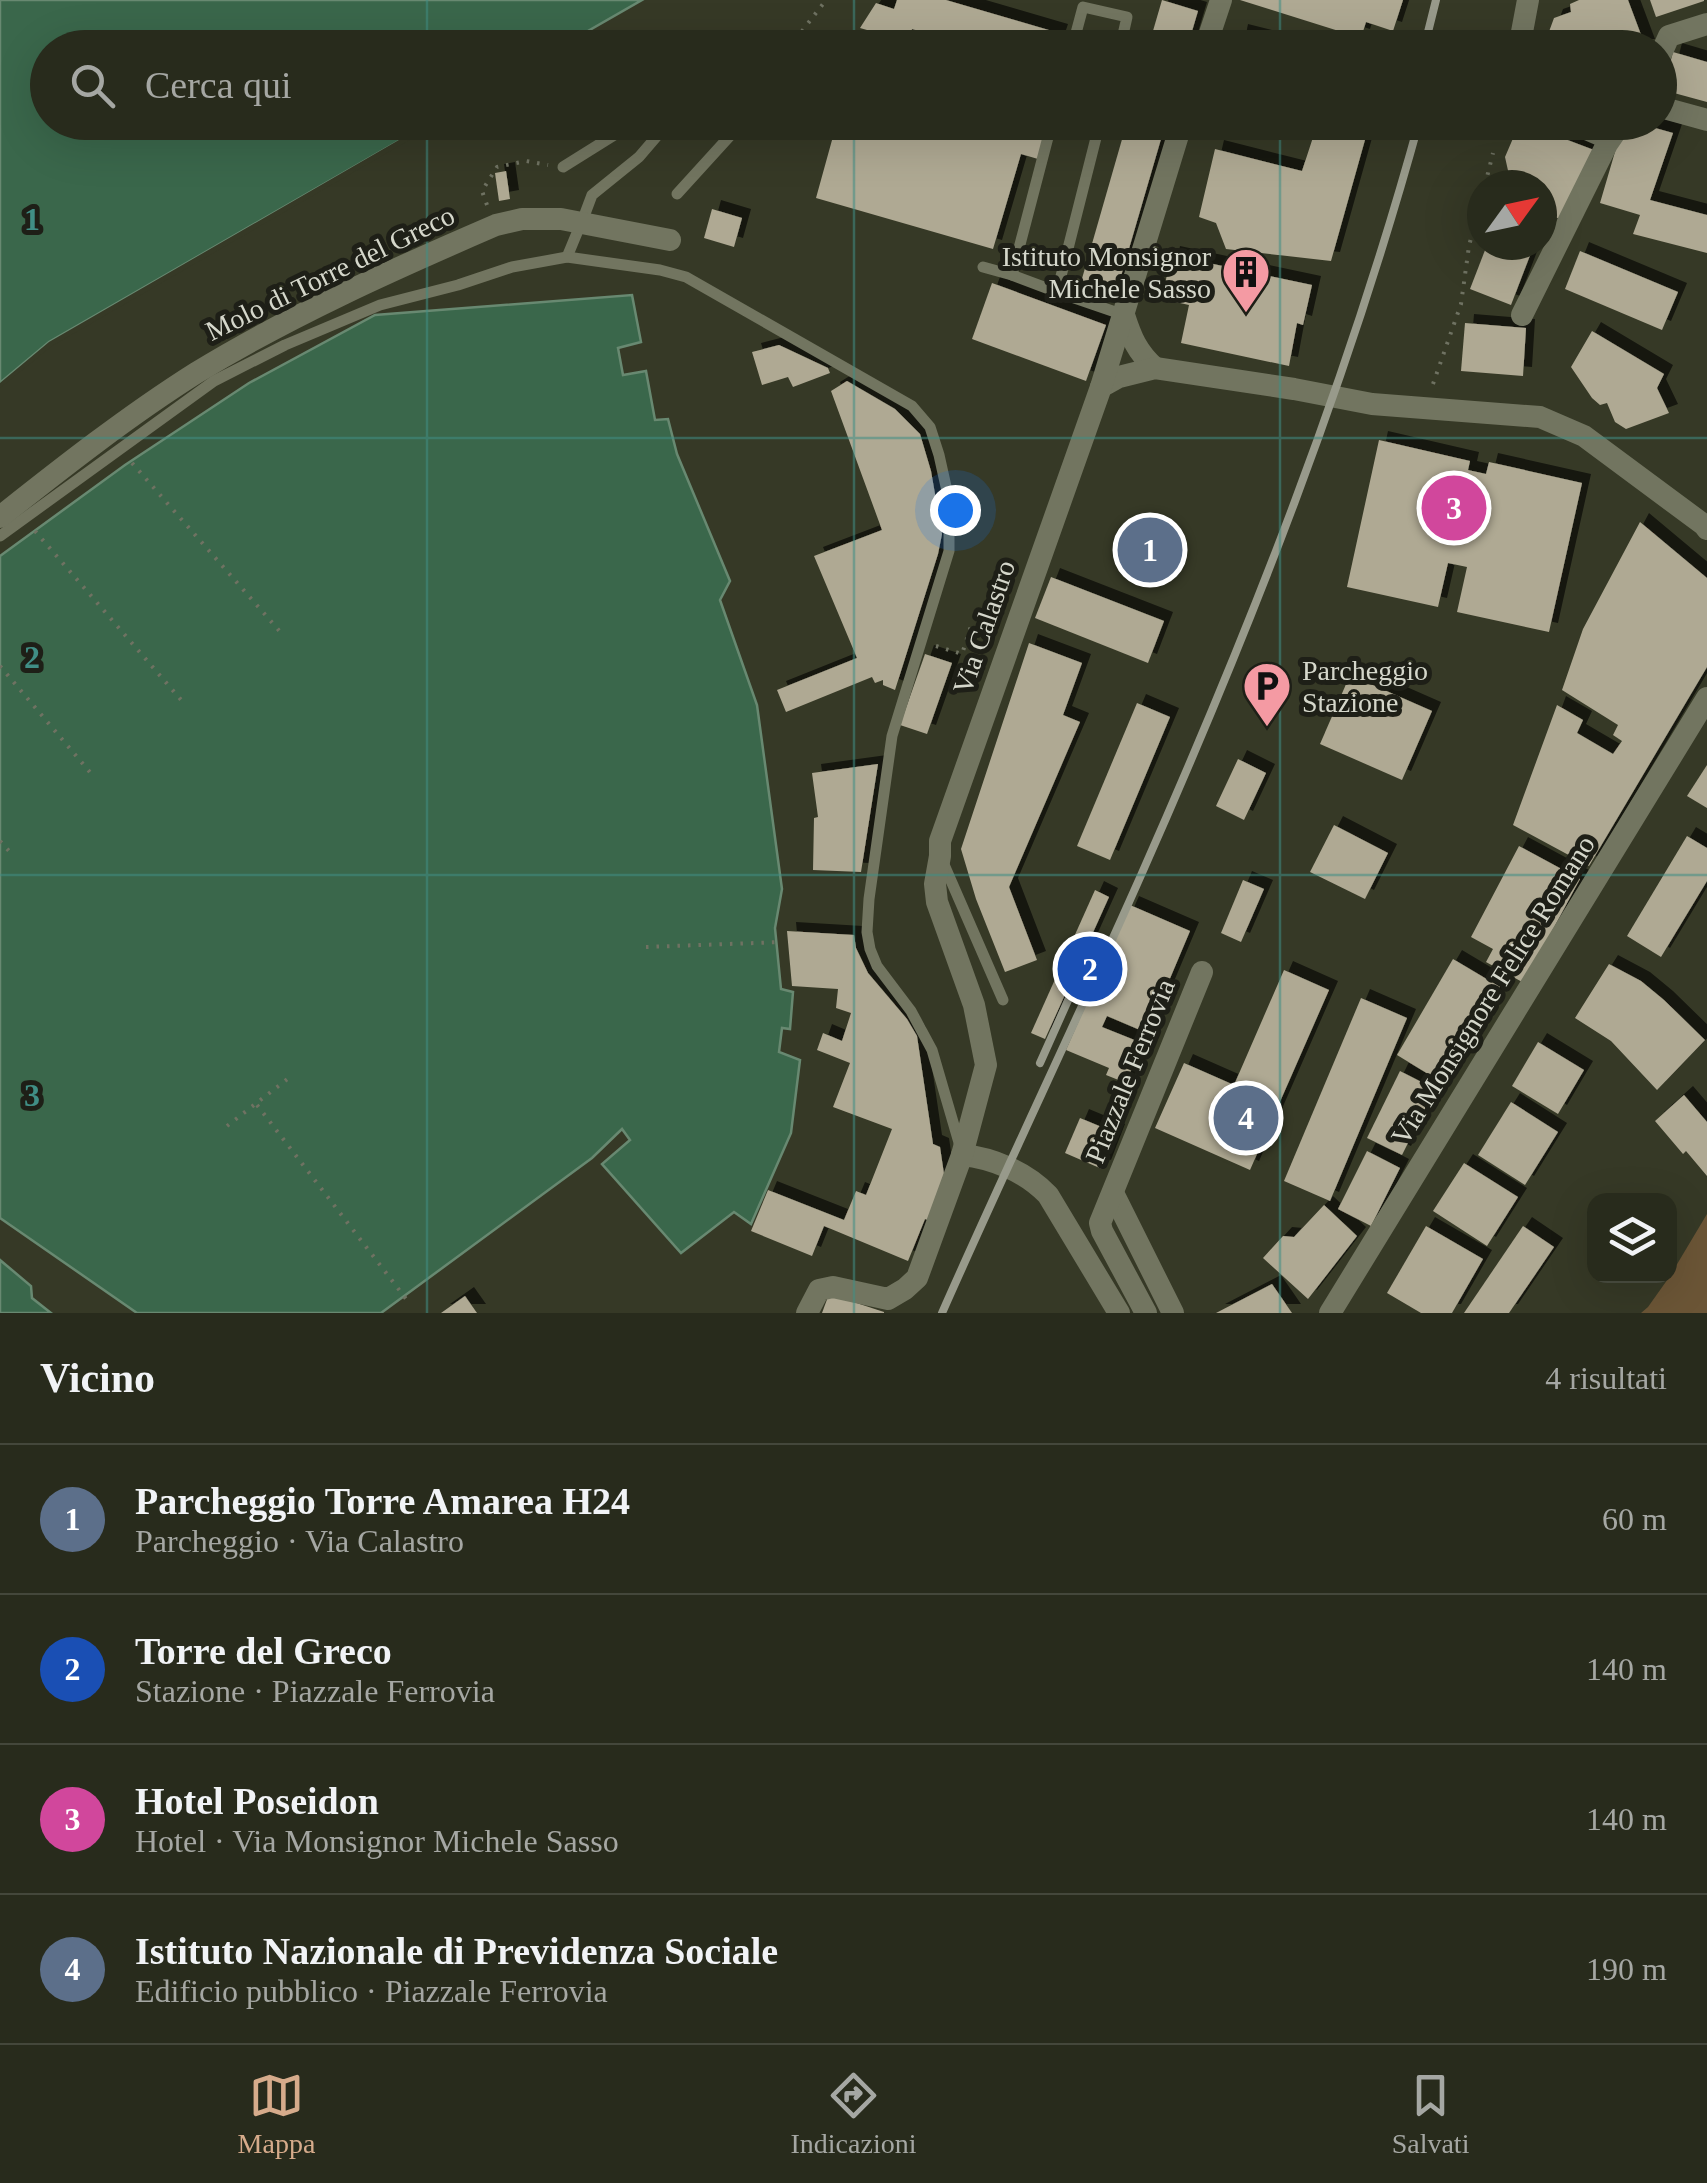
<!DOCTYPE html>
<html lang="it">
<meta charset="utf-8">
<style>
body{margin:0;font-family:Georgia,serif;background:#343729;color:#f1f3f6}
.controls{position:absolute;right:30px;bottom:30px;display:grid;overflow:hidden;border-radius:20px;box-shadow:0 10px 40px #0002}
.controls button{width:90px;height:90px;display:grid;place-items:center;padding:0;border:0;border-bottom:2px solid #44473b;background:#282b1c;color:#f1f3f6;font:50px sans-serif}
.compass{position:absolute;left:1467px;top:170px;width:90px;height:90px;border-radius:50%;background:#282b1c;box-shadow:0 10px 40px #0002;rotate:57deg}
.you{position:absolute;left:955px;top:510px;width:35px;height:35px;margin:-25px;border:8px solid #fff;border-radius:50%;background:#1a73e8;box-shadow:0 0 0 15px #1a73e833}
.badge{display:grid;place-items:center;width:65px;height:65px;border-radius:50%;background:#d6ab8b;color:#fff;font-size:32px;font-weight:700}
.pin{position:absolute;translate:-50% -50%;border:5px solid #fff;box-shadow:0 2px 10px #0006}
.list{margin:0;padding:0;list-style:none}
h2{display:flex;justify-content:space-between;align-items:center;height:130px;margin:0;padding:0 40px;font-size:42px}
h2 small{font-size:32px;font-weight:400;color:#a5a7a3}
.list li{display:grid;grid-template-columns:65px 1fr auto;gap:30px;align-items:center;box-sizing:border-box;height:150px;padding:0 40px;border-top:2px solid #44473b}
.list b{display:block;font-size:38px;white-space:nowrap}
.list p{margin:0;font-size:32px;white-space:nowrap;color:#a5a7a3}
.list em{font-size:32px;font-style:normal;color:#a5a7a3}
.icon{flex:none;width:55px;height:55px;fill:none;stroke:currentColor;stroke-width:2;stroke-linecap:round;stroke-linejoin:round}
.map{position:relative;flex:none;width:1707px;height:1313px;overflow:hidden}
.search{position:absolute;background:#282b1c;box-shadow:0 10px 40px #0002;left:30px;right:30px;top:30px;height:110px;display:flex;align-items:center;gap:25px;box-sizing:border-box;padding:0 35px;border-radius:55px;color:#a5a7a3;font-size:38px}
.sheet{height:730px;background:#282b1c}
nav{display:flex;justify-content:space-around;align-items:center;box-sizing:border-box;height:140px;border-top:2px solid #44473b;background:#282b1c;font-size:28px;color:#a5a7a3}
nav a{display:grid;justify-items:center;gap:5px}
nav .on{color:#d6ab8b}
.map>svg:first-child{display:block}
.green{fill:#6b5536}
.water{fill:#3a674b;stroke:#688971;stroke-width:2.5}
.pier{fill:#363926}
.building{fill:#afa993;filter:url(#shadow)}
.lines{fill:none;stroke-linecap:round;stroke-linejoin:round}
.path{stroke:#6f7262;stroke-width:4;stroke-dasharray:2.5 8;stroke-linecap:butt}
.lane{stroke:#727560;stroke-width:11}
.street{stroke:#727560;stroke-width:22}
.rail{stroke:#989a8b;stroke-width:8}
.grid{fill:none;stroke:#408e85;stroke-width:2.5;stroke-opacity:0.55}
.labels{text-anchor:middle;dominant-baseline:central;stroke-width:10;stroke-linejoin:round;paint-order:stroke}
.poi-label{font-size:28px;fill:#d5d7cb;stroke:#1e1f17;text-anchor:end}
.street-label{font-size:28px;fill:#d5d7cb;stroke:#1e1f17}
.grid-label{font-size:32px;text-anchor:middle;font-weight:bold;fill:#408e85;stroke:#1e1f17;stroke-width:10;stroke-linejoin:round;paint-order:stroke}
</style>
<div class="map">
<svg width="1707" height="1313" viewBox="0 0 1707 1313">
<defs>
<filter id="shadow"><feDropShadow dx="9" dy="-9" stdDeviation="0" flood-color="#0009"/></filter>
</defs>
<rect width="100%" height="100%" fill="#363926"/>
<polygon class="green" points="1707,1214 1707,1313 1641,1313 1648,1307 1670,1276"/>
<g class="water">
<polygon points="0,0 642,0 560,47 48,48 48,122 430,123 49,342 0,383"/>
<polygon points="632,295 641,342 618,348 623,375 646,371 655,420 668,419 677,454 730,581 720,600 757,705 782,889 775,928 781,989 793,992 790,1029 782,1028 779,1052 800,1060 791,1133 751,1224 734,1212 681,1253 602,1164 630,1140 622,1129 592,1158 381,1313 137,1313 0,1218 0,556 125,465 249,383 375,315"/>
<polygon points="0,1260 31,1286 32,1298 51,1313 0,1313"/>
</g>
<polygon class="pier" points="430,122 435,122 432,127 52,346 0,388 0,383 49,342"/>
<g class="building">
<polygon points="897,0 946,0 1059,33 1054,48 978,48 912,29 909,42 860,28 876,3 894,9"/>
<polygon points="1162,0 1198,11 1187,48 1148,48"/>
<polygon points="1240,0 1403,0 1393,31 1366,22 1361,38"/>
<polygon points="1579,0 1628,0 1646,48 1543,48 1554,18 1571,12 1570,4"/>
<polygon points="1650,0 1704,0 1704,1 1656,17"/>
<polygon points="1239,33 1291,46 1291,48 1236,48"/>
<polygon points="1673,52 1707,62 1707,102 1663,90"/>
<polygon points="837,122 1049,122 1038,159 1021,154 993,249 816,198"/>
<polygon points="1127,122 1166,122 1114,300 1079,289"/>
<polygon points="1318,122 1370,122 1331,261 1226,249 1216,223 1199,217 1215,149 1302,171"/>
<polygon points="1520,122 1594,150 1564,221 1542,211 1542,185 1503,185 1509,175 1505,157"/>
<polygon points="1564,122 1613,122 1607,139"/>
<polygon points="1634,122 1673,133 1650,200 1707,215 1707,253 1633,234 1640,215 1600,203 1622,128"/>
<polygon points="506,171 510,199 499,201 495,173"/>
<polygon points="712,209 742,218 734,247 704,238"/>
<polygon points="1487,245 1534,245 1511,305 1470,289"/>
<polygon points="1580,251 1678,292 1662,330 1565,289"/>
<polygon points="1171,255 1312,285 1303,325 1297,323 1289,366 1181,343 1189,305 1162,299"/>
<polygon points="992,283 1106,325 1086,381 972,339"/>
<polygon points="1465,323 1526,328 1523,376 1461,371"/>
<polygon points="1592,331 1664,374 1657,388 1669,413 1626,429 1615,422 1607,403 1600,405 1592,398 1571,367"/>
<polygon points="779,345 828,368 830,373 793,387 788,377 762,385 752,352"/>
<polygon points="847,381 895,409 920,434 931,471 942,534 938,554 895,690 883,685 883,680 875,683 872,677 786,712 777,690 857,658 814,556 882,530 831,391"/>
<polygon points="1379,440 1470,461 1468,470 1486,474 1489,462 1582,483 1549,632 1457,612 1467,567 1448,563 1438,607 1347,587"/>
<polygon points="1640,522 1707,578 1707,667 1589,866 1513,825 1557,705 1583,720 1577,733 1613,754 1622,741 1613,735 1618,725 1562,690 1583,629"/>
<polygon points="1051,577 1164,621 1148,663 1035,618"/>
<polygon points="1029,643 1082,663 1063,715 1080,722 1009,887 1037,960 1005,972 976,899 961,849"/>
<polygon points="925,654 952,663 927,734 900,725"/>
<polygon points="1350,675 1432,711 1402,780 1320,744"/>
<polygon points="1137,703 1170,717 1110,860 1077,846"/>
<polygon points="1238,759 1266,773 1244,820 1216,806"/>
<polygon points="878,764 861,872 813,870 814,818 818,817 812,773"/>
<polygon points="1707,765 1707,808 1687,796"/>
<polygon points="1334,825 1388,853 1365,899 1310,872"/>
<polygon points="1687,836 1707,848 1707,881 1661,957 1627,936"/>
<polygon points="1519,846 1580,879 1524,983 1486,962 1493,949 1471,937"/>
<polygon points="1243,880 1264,889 1241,942 1221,933"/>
<polygon points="1095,890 1109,897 1045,1039 1031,1033"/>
<polygon points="1130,905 1190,931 1147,1033 1107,1016 1102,1027 1142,1043 1126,1083 1106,1075 1109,1068 1066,1050"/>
<polygon points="787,931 854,935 856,948 868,973 907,1019 917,1036 933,1144 940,1147 944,1174 928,1220 925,1219 908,1261 824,1226 812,1256 751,1231 768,1190 844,1220 856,1191 866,1195 892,1129 833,1107 850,1063 817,1050 823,1033 842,1041 851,1013 836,1008 838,989 792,986"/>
<polygon points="1453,959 1500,987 1443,1083 1397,1055"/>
<polygon points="1609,964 1641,981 1664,1000 1705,1040 1657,1090 1611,1041 1575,1018"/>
<polygon points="1284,970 1329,990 1250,1170 1155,1128 1184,1063 1234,1085"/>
<polygon points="1361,998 1407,1018 1330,1201 1284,1181"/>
<polygon points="1538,1042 1584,1070 1558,1114 1512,1086"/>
<polygon points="1400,1071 1435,1089 1402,1155 1367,1138"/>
<polygon points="1684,1095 1707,1122 1707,1176 1686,1151 1683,1154 1655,1121"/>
<polygon points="1511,1102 1558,1132 1525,1185 1478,1155"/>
<polygon points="1080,1118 1116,1133 1102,1169 1065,1153"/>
<polygon points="1367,1151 1400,1168 1371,1226 1338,1209"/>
<polygon points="1464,1163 1518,1197 1487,1246 1433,1211"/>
<polygon points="1324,1205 1357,1236 1308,1299 1263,1258 1283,1236 1294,1237"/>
<polygon points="1426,1226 1483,1259 1452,1313 1421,1313 1387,1293"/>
<polygon points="1523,1226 1554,1247 1509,1313 1464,1313"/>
<polygon points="1272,1284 1292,1313 1216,1313"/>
<polygon points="829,1294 884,1312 884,1313 822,1313"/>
<polygon points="465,1296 477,1313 441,1313"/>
</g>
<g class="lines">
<g class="path">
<polyline points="789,48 826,0"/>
<polyline points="1485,185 1493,153"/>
<polyline points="487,205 482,191 497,167 526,161 548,165"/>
<polyline points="1433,384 1461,304 1469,246 1482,195"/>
<polyline points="132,463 283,635"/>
<polyline points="35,531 182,701"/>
<polyline points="936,646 962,654 971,626 988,633"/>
<polyline points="0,666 94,777"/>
<polyline points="0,841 9,851"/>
<polyline points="646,947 782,942"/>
<polyline points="257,1105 410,1304"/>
<polyline points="227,1126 290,1077"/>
</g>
<g class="lane">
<polyline points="1072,48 1083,7 1127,17 1120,48"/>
<polyline points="1052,122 1012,275 1057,292 1100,122"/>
<polyline points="1556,122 1607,144"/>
<polyline points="563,167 635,122"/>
<polyline points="677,194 738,127 738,122"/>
<polyline points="583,219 592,195 639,157 669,122"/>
<polyline points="567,257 579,228"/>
<polyline points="983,267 1012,275"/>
<polyline points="1057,292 1124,315"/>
<polyline points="0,536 214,381 285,345 380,305 458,285 512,267 567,257 660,270 686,277 912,406 930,427 939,455 949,500 949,551 892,736 869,899 867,932 870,949 877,966 911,1011 932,1050 960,1146"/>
<polyline points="942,860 1003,1000"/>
</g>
<g class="street">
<polyline points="1205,48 1221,0"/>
<polyline points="1519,48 1528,0"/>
<polyline points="1660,56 1669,36 1707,24"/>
<polyline points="1660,107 1707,120"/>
<polyline points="1499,129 1502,122"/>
<path d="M1124 315C1131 337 1137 352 1155 368"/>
<polyline points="1522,315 1607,144 1622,122"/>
<polyline points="1101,387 1119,377 1155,368 1294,389 1372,404 1540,417 1584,436 1704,525 1707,529"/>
<path d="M0 517C63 467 128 416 196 373 291 315 394 269 496 225L522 219H561L670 240"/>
<path d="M962 1155C993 1158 1026 1172 1048 1195L1119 1313"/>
<polyline points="1113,1193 1173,1313"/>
<polyline points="807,1313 819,1290 833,1287 888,1299 905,1289 917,1278 962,1155 986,1065 974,1005 937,902 935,884 940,856 940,841 1101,387 1182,122"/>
<polyline points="1146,1313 1102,1231 1100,1223 1202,972"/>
<polyline points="1330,1313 1707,698"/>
</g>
<g class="rail">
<polyline points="1424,48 1436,0"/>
<polyline points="1040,1063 1091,949"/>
<path d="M942 1313C1007 1166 1077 1020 1142 873 1250 629 1348 380 1419 122"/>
</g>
</g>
<path class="grid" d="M427 0V48M854 0V48M1280 0V48M427 122V1313M854 122V1313M1280 122V1313M0 438H1707M0 875H1707"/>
<defs>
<g id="building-pin" transform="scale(2.5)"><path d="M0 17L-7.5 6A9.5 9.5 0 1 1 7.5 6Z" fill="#f49aa3" stroke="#1e1f17"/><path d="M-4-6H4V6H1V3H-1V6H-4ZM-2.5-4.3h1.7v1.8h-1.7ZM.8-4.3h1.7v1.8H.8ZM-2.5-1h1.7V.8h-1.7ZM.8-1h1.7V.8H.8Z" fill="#111"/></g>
<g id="parking-pin" transform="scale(2.5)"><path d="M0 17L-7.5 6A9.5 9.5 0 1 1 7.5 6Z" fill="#f49aa3" stroke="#1e1f17"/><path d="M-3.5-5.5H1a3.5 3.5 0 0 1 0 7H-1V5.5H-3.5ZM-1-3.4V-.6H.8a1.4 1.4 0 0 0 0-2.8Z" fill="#111"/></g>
</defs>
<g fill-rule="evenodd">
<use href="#building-pin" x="1246" y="272"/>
<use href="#parking-pin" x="1267" y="686"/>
</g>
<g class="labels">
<g class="poi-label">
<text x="1211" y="256">Istituto Monsignor<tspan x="1211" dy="32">Michele Sasso</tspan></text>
<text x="1302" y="670" text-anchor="start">Parcheggio<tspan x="1302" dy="32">Stazione</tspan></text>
</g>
<g class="street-label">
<text transform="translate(330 273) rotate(-26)">Molo di Torre del Greco</text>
<text transform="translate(984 627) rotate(-71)">Via Calastro</text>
<text transform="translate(1493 990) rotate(-58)">Via Monsignore Felice Romano</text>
<text transform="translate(1130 1071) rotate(-68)">Piazzale Ferrovia</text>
</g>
</g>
<g class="grid-label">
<text x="32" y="230">1</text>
<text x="32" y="668">2</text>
<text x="32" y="1106">3</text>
</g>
</svg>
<div class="controls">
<button><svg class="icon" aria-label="layers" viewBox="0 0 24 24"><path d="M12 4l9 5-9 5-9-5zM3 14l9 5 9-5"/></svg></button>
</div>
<svg class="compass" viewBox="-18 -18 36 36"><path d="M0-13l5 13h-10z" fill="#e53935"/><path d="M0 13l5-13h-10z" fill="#a5a7a3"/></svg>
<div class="you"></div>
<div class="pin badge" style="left:1150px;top:550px;background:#5c6f8a">1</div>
<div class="pin badge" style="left:1090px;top:969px;background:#1a4fb4">2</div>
<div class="pin badge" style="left:1454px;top:508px;background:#d1479c">3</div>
<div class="pin badge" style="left:1246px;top:1118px;background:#5c6f8a">4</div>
<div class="search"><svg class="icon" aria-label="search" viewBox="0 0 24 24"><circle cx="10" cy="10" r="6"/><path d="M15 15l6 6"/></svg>Cerca qui</div>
</div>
<section class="sheet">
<h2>Vicino<small>4 risultati</small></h2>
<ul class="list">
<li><span class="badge" style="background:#5c6f8a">1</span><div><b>Parcheggio Torre Amarea H24</b><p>Parcheggio · Via Calastro</p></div><em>60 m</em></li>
<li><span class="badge" style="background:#1a4fb4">2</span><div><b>Torre del Greco</b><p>Stazione · Piazzale Ferrovia</p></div><em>140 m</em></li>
<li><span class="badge" style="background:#d1479c">3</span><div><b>Hotel Poseidon</b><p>Hotel · Via Monsignor Michele Sasso</p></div><em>140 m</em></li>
<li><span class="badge" style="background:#5c6f8a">4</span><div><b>Istituto Nazionale di Previdenza Sociale</b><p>Edificio pubblico · Piazzale Ferrovia</p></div><em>190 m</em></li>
</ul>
</section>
<nav>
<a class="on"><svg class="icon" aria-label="map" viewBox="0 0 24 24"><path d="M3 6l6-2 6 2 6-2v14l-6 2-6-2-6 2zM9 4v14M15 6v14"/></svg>Mappa</a>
<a><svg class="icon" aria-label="directions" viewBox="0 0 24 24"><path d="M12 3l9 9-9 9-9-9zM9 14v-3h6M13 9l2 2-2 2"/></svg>Indicazioni</a>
<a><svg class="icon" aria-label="saved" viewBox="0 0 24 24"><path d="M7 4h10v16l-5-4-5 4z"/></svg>Salvati</a>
</nav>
